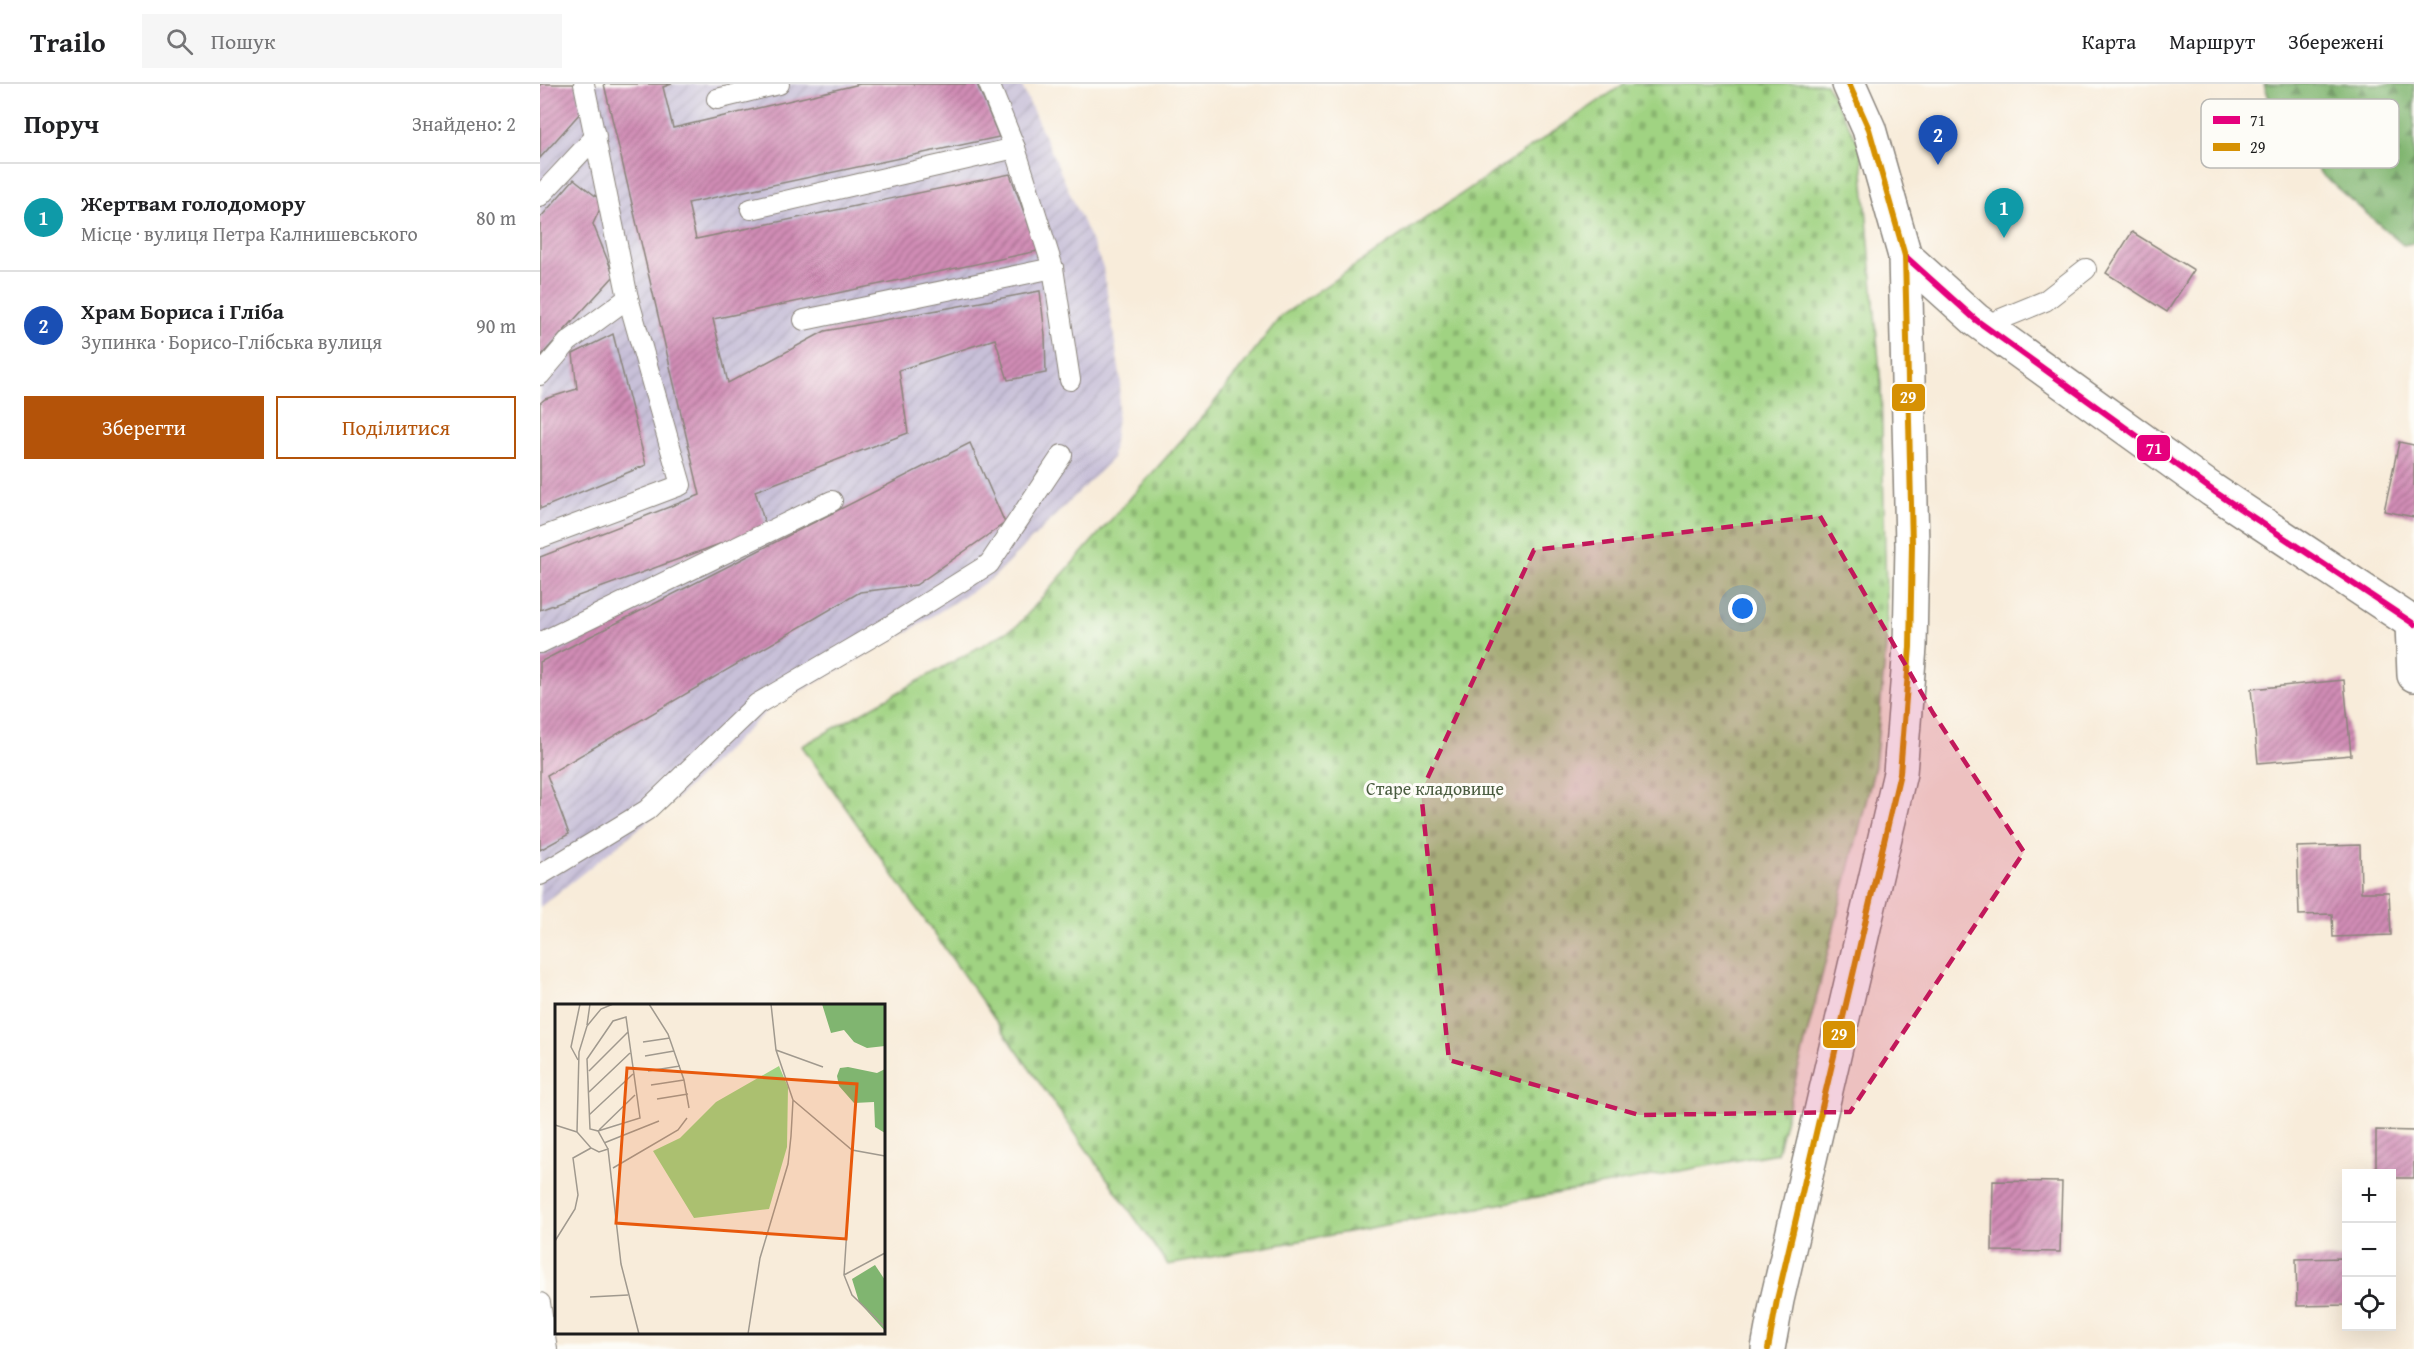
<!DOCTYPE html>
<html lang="uk">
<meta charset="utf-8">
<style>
body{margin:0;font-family:"Gentium Book Plus",serif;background:#f6f6f6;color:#202124}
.controls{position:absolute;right:18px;bottom:18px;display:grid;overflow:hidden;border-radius:0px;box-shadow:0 6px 24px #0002}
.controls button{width:54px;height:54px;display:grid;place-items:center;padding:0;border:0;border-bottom:2px solid #e0e0e0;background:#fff;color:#202124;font:30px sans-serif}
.you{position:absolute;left:1203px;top:525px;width:21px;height:21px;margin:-15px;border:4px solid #fff;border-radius:50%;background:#1a73e8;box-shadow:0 0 0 9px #1a73e833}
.badge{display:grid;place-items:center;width:39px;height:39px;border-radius:50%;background:#b45309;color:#fff;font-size:20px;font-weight:700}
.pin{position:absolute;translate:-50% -50px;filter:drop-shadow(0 2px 3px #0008)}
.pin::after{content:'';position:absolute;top:32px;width:21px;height:18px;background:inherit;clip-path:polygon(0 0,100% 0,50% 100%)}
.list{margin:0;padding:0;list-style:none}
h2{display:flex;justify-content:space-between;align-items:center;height:78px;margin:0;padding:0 24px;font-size:26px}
h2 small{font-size:20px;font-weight:400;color:#757577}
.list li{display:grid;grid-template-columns:39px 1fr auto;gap:18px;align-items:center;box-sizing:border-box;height:108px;padding:0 24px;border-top:2px solid #e0e0e0}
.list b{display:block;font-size:22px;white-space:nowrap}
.list p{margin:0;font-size:20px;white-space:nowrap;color:#757577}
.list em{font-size:20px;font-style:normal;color:#757577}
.actions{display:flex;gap:12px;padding:18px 24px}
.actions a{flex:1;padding:14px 0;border:2px solid #b45309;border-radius:0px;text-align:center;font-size:21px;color:#b45309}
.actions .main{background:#b45309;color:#fff}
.icon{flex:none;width:33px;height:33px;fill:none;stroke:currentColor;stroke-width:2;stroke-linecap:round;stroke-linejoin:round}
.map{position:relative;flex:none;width:1874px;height:1265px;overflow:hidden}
header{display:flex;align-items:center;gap:36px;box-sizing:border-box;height:84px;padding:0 30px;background:#fff;border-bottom:2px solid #e0e0e0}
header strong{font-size:28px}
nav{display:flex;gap:33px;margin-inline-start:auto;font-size:21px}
.search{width:420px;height:54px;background:#f6f6f6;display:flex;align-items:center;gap:15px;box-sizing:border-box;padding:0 21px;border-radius:0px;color:#757577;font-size:22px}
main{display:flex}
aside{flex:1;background:#fff}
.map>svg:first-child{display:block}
.industrial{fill:url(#industrial-furrows)}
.forest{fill:url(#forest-firs);stroke:#4e6846;stroke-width:1.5}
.cemetery{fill:url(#cemetery-stones);stroke:#5e784f;stroke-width:1.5}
.building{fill:url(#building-hatch)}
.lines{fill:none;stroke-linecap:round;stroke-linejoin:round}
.lane-casing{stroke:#8a847b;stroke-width:22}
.street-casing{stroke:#8a847b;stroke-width:36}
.lane{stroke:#fff;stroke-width:20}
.street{stroke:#fff;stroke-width:33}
.bus-1-casing{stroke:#fdfcf7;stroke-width:10}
.bus-2-casing{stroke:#fdfcf7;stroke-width:10}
.bus-1{stroke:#e5007d;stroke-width:6}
.bus-2{stroke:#d69104;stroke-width:6}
.marked{fill:#c2185b;fill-opacity:0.2;stroke:#c2185b;stroke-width:4.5;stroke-dasharray:12 8;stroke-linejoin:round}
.labels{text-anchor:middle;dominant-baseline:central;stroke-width:6;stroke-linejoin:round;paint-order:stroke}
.park-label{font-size:18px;fill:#4a5c40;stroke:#fdfcf7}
.inset-road{fill:none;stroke:#a0998e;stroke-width:1.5}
.view{fill:#e8590c;fill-opacity:0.15;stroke:#e8590c;stroke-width:3}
.inset-edge{fill:none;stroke:#1c1c1c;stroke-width:3}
.key{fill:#fdfcf7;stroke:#bab9b5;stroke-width:1.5}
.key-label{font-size:16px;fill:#1c1c1c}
.line-badge{stroke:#fdfcf7;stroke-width:2}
.badge-label{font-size:16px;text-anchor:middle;font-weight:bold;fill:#fff}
</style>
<header>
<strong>Trailo</strong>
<div class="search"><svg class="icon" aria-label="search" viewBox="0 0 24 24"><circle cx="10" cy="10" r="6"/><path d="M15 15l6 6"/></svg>Пошук</div>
<nav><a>Карта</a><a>Маршрут</a><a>Збережені</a></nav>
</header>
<main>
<aside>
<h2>Поруч<small>Знайдено: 2</small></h2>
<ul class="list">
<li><span class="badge" style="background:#0f9aa8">1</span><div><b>Жертвам голодомору</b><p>Місце · вулиця Петра Калнишевського</p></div><em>80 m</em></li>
<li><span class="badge" style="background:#1a4fb4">2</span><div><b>Храм Бориса і Гліба</b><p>Зупинка · Борисо-Глібська вулиця</p></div><em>90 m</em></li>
</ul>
<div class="actions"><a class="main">Зберегти</a><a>Поділитися</a></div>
</aside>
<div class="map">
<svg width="1874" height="1265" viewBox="0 0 1874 1265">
<defs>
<pattern id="industrial-furrows" width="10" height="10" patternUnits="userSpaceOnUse" patternTransform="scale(1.5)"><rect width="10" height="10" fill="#c8c0d8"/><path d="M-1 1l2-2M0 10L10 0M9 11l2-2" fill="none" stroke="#aba4b9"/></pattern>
<pattern id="forest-firs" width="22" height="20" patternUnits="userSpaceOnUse" patternTransform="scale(1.5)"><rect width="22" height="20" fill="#80b570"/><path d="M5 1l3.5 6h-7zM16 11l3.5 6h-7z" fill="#68925b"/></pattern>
<pattern id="cemetery-stones" width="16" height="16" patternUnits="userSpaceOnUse" patternTransform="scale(1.5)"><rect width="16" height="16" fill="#a0d382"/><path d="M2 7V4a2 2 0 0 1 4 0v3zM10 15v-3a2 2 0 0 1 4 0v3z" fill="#89b570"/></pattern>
<pattern id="building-hatch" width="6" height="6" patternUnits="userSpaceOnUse" patternTransform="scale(1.5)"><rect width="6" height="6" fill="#d08cb5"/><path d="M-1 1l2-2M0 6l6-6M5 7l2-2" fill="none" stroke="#a87292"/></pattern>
</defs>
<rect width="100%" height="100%" fill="#fdfcf7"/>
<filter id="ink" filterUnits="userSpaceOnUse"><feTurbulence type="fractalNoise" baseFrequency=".0167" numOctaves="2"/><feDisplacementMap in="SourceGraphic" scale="12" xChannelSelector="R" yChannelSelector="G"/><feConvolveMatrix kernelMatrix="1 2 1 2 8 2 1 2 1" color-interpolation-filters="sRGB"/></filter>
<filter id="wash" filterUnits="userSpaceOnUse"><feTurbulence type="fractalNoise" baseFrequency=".008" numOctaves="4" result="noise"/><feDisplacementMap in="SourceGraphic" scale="24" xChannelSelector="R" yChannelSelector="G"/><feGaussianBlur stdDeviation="1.35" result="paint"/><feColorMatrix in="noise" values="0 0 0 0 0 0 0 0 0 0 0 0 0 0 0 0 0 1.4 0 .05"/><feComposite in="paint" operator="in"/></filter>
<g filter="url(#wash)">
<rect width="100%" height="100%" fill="#f8ecda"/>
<polygon class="industrial" points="0,0 481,0 563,183 581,297 572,375 454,493 361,552 231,623 136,715 0,823"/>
<polygon class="forest" points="1724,0 1874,0 1874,159 1863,161 1782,91 1733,26"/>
<polygon class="cemetery" points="1084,0 1286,0 1321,64 1341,301 1347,550 1335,682 1237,1069 628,1181 262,662 477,542 669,325 741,232"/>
<g id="blocks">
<g class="building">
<polygon points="0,0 35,0 41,28 0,74"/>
<polygon points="64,0 132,0 123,3 133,44 320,0 437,0 459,53 148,119 156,155 470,90 498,167 173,235 188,299 285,247 500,207 505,251 506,289 468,296 455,255 359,286 368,349 215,407 226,443 0,526 0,473 160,411"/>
<polygon points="34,95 63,118 53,140 74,192 0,273 0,134"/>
<polygon points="1592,148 1654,186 1627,228 1566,189"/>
<polygon points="73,250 106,381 0,425 0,319 5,315 37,305 33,270"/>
<polygon points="1859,358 1874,361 1874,433 1844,427"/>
<polygon points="430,359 465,439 376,501 320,508 7,691 29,750 0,766 0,578"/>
<polygon points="1804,596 1811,671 1718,679 1711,605"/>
<polygon points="1820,761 1821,808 1849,808 1851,851 1793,853 1792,830 1759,831 1757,763"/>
<polygon points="1836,1046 1874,1047 1874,1094 1852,1094 1852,1090 1836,1090"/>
<polygon points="1453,1097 1522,1098 1520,1168 1452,1167"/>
<polygon points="1806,1174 1806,1221 1757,1222 1756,1175"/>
</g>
</g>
</g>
<g filter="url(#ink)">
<use href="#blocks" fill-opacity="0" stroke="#8a847b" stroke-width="1.5"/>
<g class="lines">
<g class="lane-casing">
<g id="lane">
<polyline points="449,0 475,64 513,184 530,296"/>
<polyline points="177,15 239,0"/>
<polyline points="0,112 56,52"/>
<polyline points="211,125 475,64"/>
<polyline points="264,236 513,184"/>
<polyline points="1444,242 1505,217 1546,185"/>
<polyline points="0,291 28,258 88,214"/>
<polyline points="0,454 141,401 88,214 44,0"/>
<polyline points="0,559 292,417"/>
<polyline points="0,791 107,726 217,620 350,542 449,480 522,371"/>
<polyline points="0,1219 7,1265"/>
</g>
</g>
<g class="street-casing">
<g id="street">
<polyline points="1365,172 1436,236 1672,406 1874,540"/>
<polyline points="1872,539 1874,591"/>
<polyline points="1228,1265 1237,1216 1360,689 1370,563 1372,461 1365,172 1329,45 1309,0"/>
</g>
</g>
<use href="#lane" class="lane"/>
<use href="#street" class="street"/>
<g class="bus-1-casing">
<polyline id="bus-1" points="1365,172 1436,236 1672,406 1874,540"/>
</g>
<g class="bus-2-casing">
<polyline id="bus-2" points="1228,1265 1237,1216 1360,689 1370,563 1372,461 1365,172 1329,45 1309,0"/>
</g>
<use href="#bus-1" class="bus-1"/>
<use href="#bus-2" class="bus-2"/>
</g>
</g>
<path class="marked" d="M1280 432 1393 629 1484 768 1310 1028 1099 1031 909 976 881 708 994 466Z"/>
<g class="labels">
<g class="park-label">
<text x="895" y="704">Старе кладовище</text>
</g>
</g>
<g transform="translate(15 920)">
<rect width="330" height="330" fill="#f8ecda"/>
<path d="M267 0H330V42L312 44 299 38 289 26 276 29ZM293 63 322 69 330 65V129L320 123 319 98 299 99 284 82 282 72 285 64ZM320 261 330 276V327L304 298 297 275Z" fill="#80b570"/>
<path d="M224 62 233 83 232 143 214 205 139 214 98 147 125 134 161 98Z" fill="#a0d382"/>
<path class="inset-road" d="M58 0 46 5 32 22 24 48 22 128 36 144 44 148 53 145 66 260 84 330M94 0 113 30 129 76 134 104M32 21 35 0M88 38 115 34M221 46 268 63M90 52 119 47M23 56 16 43 25 0M34 67 73 28M93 67 125 62M96 81 129 76M34 88 75 49M102 95 133 90M238 96 297 146 330 152M34 111 78 70M0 121 22 128M44 126 80 91M43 127 85 114 71 13 58 17 32 55 35 125 43 127 53 145M49 139 104 117M297 146 289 271 297 291 330 323M58 164 123 126 132 114M0 237 20 205 23 191 18 154 36 144M289 271 330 249M35 293 73 291M193 330 205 254 233 160 236 132 238 96 221 46 216 0"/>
<path class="view" d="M72 64 302 80 291 235 61 219Z"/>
<rect width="330" height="330" class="inset-edge"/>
</g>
<rect x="1661" y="15" width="198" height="69" rx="9" class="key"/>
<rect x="1673" y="32" width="27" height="8" fill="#e5007d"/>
<rect x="1673" y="59" width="27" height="8" fill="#d69104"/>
<g class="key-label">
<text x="1710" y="42">71</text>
<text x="1710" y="69">29</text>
</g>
<g class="line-badge">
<rect x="1351" y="299" width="35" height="29" rx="6" fill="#d69104"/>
<rect x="1596" y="350" width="35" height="28" rx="6" fill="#e5007d"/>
<rect x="1282" y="936" width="34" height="29" rx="6" fill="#d69104"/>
</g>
<g class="badge-label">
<text x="1368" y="319">29</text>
<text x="1614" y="370">71</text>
<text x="1299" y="956">29</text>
</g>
</svg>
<div class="controls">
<button>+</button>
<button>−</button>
<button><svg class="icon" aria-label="locate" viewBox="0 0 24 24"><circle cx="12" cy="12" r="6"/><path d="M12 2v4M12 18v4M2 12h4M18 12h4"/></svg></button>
</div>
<div class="you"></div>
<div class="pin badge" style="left:1464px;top:154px;background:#0f9aa8">1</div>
<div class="pin badge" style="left:1398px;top:81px;background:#1a4fb4">2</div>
</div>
</main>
